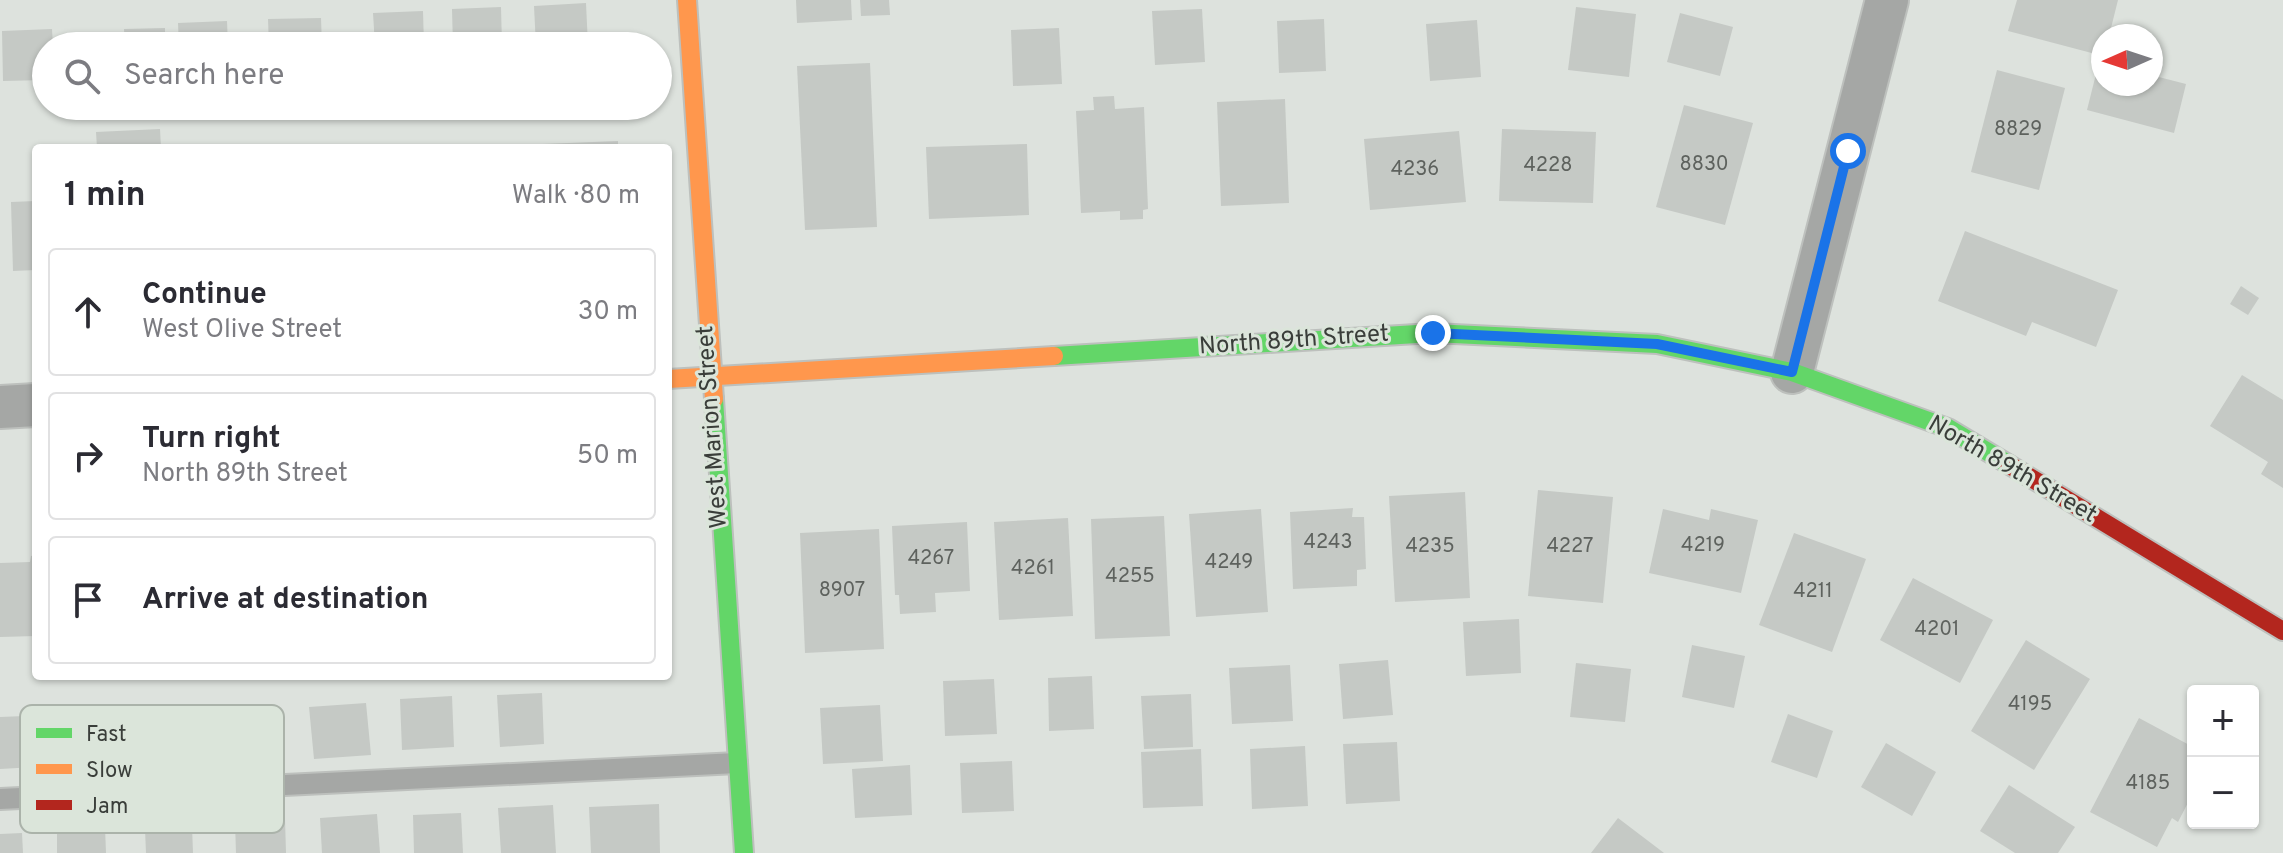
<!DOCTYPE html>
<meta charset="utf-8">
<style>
body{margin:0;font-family:Overpass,sans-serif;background:#f7f7f7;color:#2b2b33}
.controls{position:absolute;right:24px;bottom:24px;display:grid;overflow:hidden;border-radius:8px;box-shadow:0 2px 6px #0004}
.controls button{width:72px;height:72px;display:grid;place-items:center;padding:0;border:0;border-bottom:2px solid #e1e1e2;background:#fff;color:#2b2b33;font:40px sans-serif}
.compass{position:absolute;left:2091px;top:24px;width:72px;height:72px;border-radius:50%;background:#fff;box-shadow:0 2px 6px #0004;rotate:267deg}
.stop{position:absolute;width:24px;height:24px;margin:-18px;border:6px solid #1a73e8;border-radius:50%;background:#fff}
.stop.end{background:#1a73e8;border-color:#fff;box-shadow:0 2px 8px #0008}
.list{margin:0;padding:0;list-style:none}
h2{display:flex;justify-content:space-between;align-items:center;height:104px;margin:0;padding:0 32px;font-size:34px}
h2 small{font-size:26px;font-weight:400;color:#7c7c81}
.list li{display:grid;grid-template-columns:52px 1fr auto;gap:24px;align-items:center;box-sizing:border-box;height:128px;margin:0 16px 16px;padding:0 16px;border:2px solid #e1e1e2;border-radius:8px}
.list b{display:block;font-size:30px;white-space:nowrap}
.list p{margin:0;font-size:26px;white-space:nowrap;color:#7c7c81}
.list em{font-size:26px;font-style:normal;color:#7c7c81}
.icon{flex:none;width:44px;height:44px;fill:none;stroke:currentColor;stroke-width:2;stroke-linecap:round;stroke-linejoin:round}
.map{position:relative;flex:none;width:2283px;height:853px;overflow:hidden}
.search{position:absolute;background:#fff;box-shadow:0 2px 6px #0004;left:32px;top:32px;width:640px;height:88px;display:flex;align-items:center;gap:20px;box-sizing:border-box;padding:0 28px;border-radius:44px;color:#7c7c81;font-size:30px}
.panel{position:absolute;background:#fff;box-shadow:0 2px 6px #0004;left:32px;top:144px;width:640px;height:536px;border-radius:8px}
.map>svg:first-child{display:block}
.building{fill:#c5c9c5}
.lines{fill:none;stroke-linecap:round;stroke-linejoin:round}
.lane-casing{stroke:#bdc0bd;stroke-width:24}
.street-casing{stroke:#bdc0bd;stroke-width:46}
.fast-casing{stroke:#bdc0bd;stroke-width:22}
.slow-casing{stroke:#bdc0bd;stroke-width:22}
.jam-casing{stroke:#bdc0bd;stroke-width:22}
.lane{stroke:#a5a7a5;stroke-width:20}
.street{stroke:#a5a7a5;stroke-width:42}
.fast{stroke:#63d668;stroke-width:18}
.slow{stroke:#ff974d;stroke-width:18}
.jam{stroke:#b3261e;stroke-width:18}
.route{stroke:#1a73e8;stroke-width:10}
.labels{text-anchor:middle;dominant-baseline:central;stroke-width:6;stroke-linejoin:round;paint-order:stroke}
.number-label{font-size:20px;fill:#5e625e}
.street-label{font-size:24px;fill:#3a3e3a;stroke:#dbe5da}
.key{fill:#dbe5da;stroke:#abb3aa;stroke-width:2}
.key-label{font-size:22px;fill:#3a3e3a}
</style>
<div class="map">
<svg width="2283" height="853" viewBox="0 0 2283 853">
<rect width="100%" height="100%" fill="#dde2dd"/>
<g class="building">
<polygon points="796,0 851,0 852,20 797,23"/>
<polygon points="860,0 889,0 890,15 861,16"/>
<polygon points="2017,0 2118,0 2109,36 2103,36 2103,56 2008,31"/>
<polygon points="586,3 588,46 536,46 534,6"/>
<polygon points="501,7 502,46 453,46 452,9"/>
<polygon points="1576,7 1636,14 1629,77 1568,70"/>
<polygon points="1202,9 1205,62 1155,65 1152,11"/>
<polygon points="423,11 424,46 375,46 373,13"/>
<polygon points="1680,13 1733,27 1720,76 1667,62"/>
<polygon points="321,18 322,46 269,46 268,19"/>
<polygon points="1324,19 1326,71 1279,73 1277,21"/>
<polygon points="1477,20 1481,77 1430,81 1426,24"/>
<polygon points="227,21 228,46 179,46 178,23"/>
<polygon points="165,28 165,46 125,46 124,29"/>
<polygon points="1059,28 1062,84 1013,86 1011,30"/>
<polygon points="52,29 53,46 46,46 46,80 3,81 2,31"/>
<polygon points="2099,62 2103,63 2103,84 2151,84 2151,75 2186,84 2174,133 2087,110"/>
<polygon points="870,63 877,227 805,230 797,66"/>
<polygon points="1997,70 2065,88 2039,190 1971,172"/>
<polygon points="1114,96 1115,109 1144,107 1148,209 1143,210 1143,219 1120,220 1120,211 1081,213 1076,111 1094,110 1093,97"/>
<polygon points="1285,99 1289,203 1221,206 1217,102"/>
<polygon points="1684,105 1753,123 1725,225 1656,207"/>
<polygon points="160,129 161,148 97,148 96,132"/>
<polygon points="1502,129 1596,132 1593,203 1499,201"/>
<polygon points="1459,131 1466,202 1370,210 1364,139"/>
<polygon points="618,141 618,148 543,148 543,144"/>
<polygon points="1027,144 1029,215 929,219 926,147"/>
<polygon points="36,201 36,270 13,271 11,202"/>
<polygon points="1965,231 2118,290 2096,347 2032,322 2026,336 1938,301"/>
<polygon points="2241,286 2259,298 2248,315 2230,304"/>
<polygon points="2242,375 2283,400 2283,488 2261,474 2268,462 2210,426"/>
<polygon points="1538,490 1613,497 1603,603 1528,596"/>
<polygon points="1465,492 1470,598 1395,602 1389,496"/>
<polygon points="1353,508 1352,517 1364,517 1366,569 1357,570 1357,586 1293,589 1290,512"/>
<polygon points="1261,509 1268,612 1196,617 1189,514"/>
<polygon points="1663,509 1709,520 1711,509 1758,520 1741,593 1649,573"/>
<polygon points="1164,516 1170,636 1095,639 1091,519"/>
<polygon points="1068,518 1073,616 999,620 994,522"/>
<polygon points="967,522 970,591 935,593 936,612 900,614 899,595 895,595 892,526"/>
<polygon points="879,529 884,649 805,653 800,533"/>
<polygon points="1794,533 1866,559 1832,652 1759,625"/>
<polygon points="36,555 36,636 0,637 0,563 30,562 31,556"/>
<polygon points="1913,578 1993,620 1960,683 1880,640"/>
<polygon points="1519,619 1521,673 1466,676 1463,622"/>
<polygon points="2026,640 2090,679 2034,770 1971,731"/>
<polygon points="1692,645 1745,656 1734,708 1682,697"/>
<polygon points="1388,660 1393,715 1343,719 1339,664"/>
<polygon points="1576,663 1631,669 1625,722 1570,717"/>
<polygon points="1290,665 1293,721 1232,724 1229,668"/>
<polygon points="1092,676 1094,729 1049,731 1048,678"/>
<polygon points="994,679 997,734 945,736 943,681"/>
<polygon points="542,693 544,744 500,747 497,695"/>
<polygon points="1191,694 1193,747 1144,749 1141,696"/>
<polygon points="452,696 454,747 402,750 400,699"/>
<polygon points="366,703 371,755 314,759 309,707"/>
<polygon points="880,705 883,761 823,764 820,708"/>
<polygon points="1788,714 1833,731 1817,778 1771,762"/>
<polygon points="50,715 52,766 0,769 0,717"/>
<polygon points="2139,718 2193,747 2193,776 2189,783 2193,793 2178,822 2172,818 2157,847 2090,812"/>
<polygon points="1397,742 1400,801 1346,804 1343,744"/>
<polygon points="1886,743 1936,772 1912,816 1861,787"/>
<polygon points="1305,746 1308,806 1252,809 1250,749"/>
<polygon points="1201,749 1203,806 1143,808 1141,752"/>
<polygon points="1012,761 1014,811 962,813 960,763"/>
<polygon points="910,765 912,815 855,818 852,769"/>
<polygon points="2009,785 2075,827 2058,853 2015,853 1980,831"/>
<polygon points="659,804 660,853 591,853 589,807"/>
<polygon points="553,805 556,853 501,853 498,808"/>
<polygon points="461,813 463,853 414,853 413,815"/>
<polygon points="377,814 380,853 322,853 320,818"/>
<polygon points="1618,818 1664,853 1591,853"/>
<polygon points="285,819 286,853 236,853 235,822"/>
<polygon points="192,826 193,853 146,853 145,829"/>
<polygon points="105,827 106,853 57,853 57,830"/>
<polygon points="22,833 23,853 0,853 0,834"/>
</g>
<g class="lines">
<g class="lane-casing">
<polyline id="lane" points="0,799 737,763"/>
</g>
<g class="street-casing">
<g id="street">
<polyline points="1792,372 1887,0"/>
<polyline points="0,407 36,405"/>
</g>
</g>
<g class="fast-casing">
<g id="fast">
<polyline points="1054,356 1433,333 1657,344 1792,372 1948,428 2008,464"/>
<polyline points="714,399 744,853"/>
</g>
</g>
<g class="slow-casing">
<g id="slow">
<polyline points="687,0 714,399"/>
<polyline points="668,379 1054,356"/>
</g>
</g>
<g class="jam-casing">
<polyline id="jam" points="2008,464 2283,631"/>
</g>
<use href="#lane" class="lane"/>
<use href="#street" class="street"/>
<use href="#fast" class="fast"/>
<use href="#slow" class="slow"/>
<use href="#jam" class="jam"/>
</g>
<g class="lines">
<polyline class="route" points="1433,333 1657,344 1792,372 1848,151"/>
</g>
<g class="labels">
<g class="number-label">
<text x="2018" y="130">8829</text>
<text x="1704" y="165">8830</text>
<text x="1548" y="166">4228</text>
<text x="1415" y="170">4236</text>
<text x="1328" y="543">4243</text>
<text x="1703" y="546">4219</text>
<text x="1430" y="547">4235</text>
<text x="1570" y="547">4227</text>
<text x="931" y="559">4267</text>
<text x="1229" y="563">4249</text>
<text x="1033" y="569">4261</text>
<text x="1130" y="577">4255</text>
<text x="842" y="591">8907</text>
<text x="1813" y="592">4211</text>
<text x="1937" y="630">4201</text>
<text x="2030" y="705">4195</text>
<text x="2148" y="784">4185</text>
</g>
<g class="street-label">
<text transform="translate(1294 341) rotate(-4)">North 89th Street</text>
<text transform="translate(713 427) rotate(-94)">West Marion Street</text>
<text transform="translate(2012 470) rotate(30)">North 89th Street</text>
</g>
</g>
<rect x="20" y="705" width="264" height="128" rx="12" class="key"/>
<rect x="36" y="728" width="36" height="10" fill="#63d668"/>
<rect x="36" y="764" width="36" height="10" fill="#ff974d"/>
<rect x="36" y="800" width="36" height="10" fill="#b3261e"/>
<g class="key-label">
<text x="86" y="741">Fast</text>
<text x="86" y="777">Slow</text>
<text x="86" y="813">Jam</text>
</g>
</svg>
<div class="controls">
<button>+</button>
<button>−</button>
</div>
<svg class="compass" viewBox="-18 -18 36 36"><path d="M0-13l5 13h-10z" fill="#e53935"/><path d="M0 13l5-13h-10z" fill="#7c7c81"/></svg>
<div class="stop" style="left:1848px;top:151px"></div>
<div class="stop end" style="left:1433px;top:333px"></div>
<div class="search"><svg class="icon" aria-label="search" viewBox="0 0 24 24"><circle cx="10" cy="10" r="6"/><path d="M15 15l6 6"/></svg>Search here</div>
<section class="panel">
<h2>1 min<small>Walk · 80 m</small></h2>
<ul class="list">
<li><svg class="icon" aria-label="ahead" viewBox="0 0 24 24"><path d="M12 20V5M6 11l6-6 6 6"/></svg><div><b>Continue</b><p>West Olive Street</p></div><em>30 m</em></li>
<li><svg class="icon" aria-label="right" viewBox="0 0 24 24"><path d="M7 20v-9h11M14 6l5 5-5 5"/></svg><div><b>Turn right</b><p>North 89th Street</p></div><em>50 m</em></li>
<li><svg class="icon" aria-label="arrive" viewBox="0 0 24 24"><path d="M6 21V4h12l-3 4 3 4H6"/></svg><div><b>Arrive at destination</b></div></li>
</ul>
</section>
</div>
